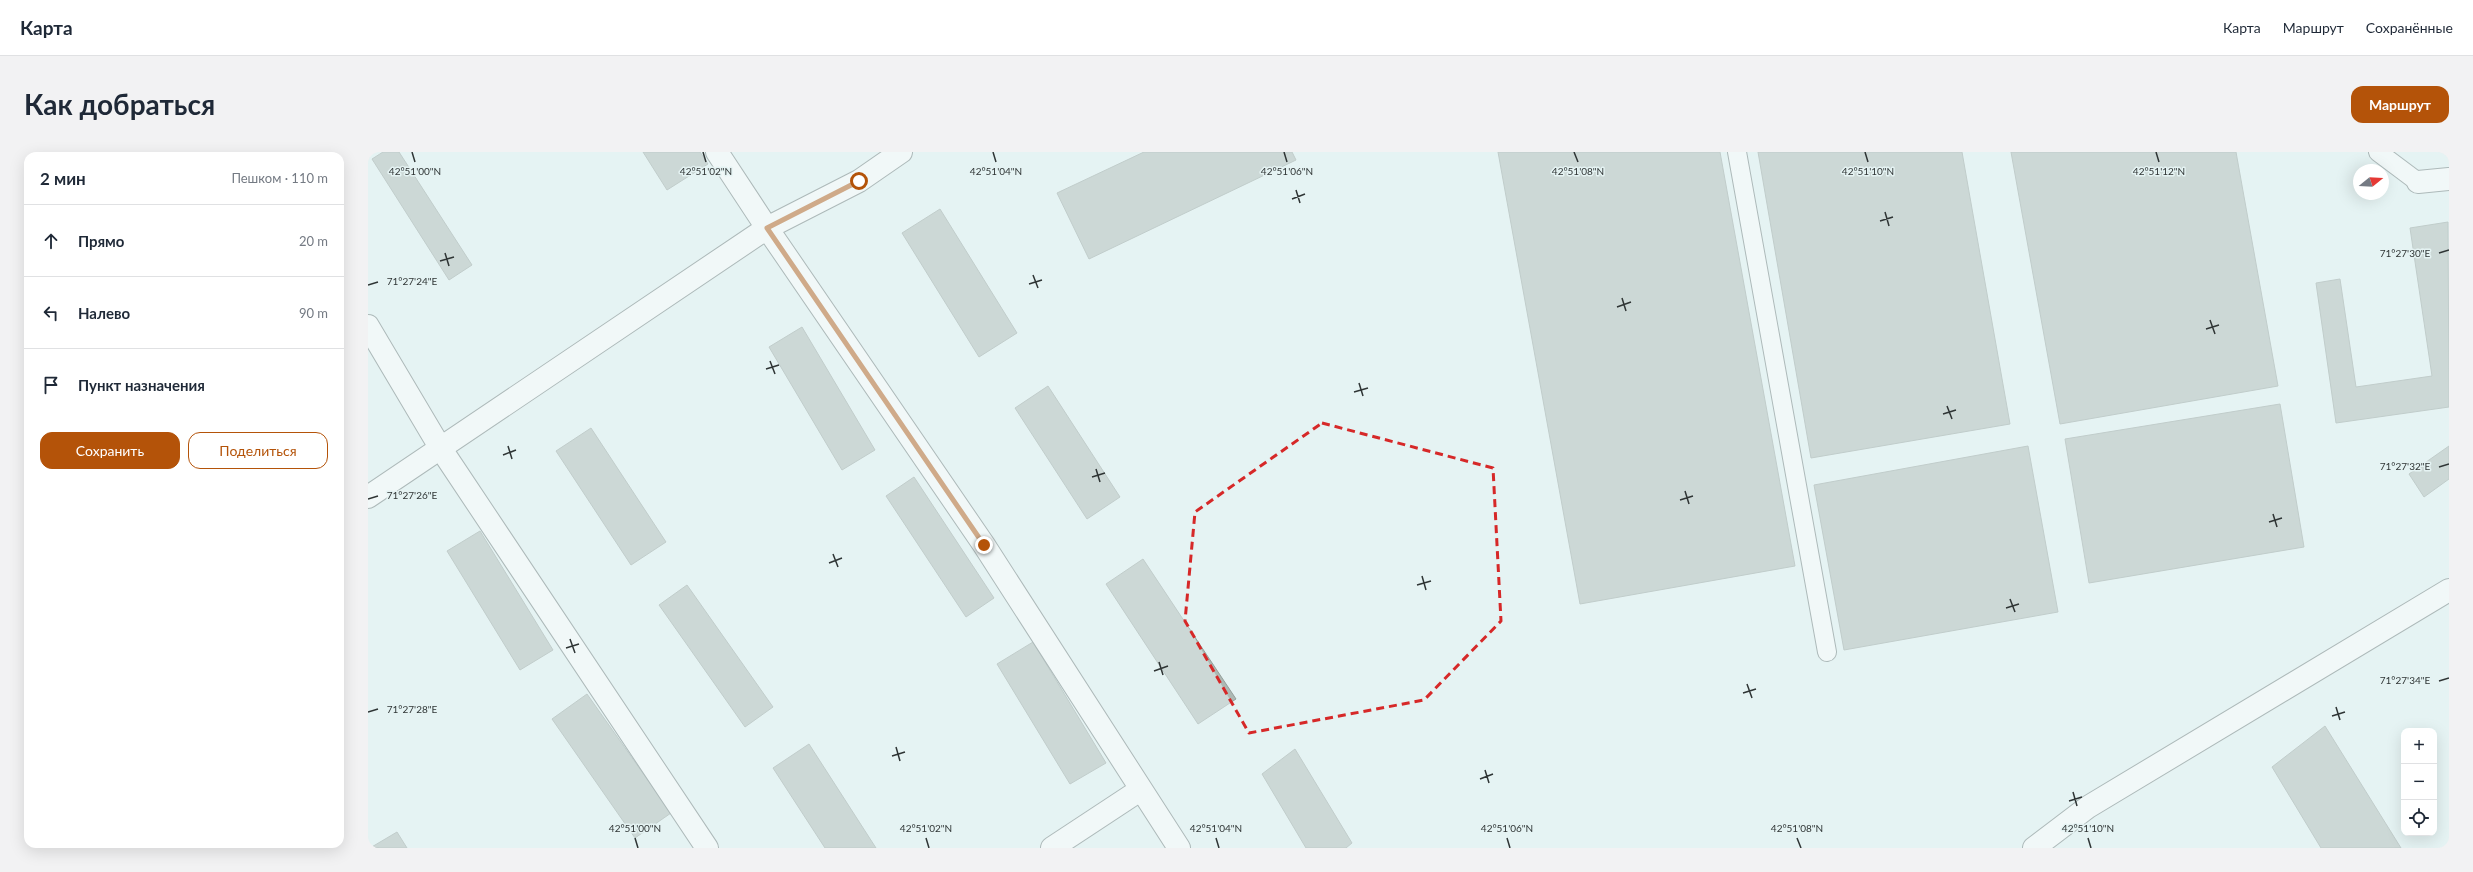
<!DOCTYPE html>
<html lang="ru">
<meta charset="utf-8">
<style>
body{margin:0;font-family:Lato,sans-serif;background:#f2f2f3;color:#1f2937}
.controls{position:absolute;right:12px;bottom:12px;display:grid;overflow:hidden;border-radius:8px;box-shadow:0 4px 16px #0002}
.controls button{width:36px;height:36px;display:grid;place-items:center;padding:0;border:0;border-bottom:1px solid #e0e1e3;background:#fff;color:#1f2937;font:20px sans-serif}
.compass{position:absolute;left:1985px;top:12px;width:36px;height:36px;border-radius:50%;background:#fff;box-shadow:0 4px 16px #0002;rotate:72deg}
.stop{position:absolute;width:12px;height:12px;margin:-9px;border:3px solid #b45309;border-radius:50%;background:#fff}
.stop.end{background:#b45309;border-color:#fff;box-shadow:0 1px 4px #0008}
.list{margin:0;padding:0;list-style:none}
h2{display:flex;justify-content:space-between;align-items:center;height:52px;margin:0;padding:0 16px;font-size:17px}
h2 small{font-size:13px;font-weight:400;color:#747a83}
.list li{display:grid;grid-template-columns:26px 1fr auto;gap:12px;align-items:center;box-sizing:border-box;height:72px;padding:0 16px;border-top:1px solid #e0e1e3}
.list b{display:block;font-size:15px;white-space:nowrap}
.list em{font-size:13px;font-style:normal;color:#747a83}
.actions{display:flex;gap:8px;padding:12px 16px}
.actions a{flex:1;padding:9px 0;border:1px solid #b45309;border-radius:12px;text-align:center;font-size:14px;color:#b45309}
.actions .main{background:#b45309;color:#fff}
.icon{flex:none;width:22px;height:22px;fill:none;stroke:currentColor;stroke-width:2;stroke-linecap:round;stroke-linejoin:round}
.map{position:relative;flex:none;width:2081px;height:696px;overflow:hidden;border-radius:12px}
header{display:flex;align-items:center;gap:24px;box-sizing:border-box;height:56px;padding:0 20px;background:#fff;border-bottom:1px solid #e0e1e3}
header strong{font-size:19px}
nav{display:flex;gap:22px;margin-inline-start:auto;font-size:14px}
.intro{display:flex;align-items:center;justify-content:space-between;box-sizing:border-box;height:96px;padding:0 24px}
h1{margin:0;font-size:28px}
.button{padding:10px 18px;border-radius:12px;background:#b45309;color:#fff;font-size:14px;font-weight:700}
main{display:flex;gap:24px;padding:0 24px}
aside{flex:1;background:#fff;border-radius:12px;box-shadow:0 4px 16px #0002}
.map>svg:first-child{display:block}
.building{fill:#adb9b4;stroke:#949f9b}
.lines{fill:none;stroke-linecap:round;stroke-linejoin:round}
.service-casing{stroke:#697575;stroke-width:20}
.minor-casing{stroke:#697575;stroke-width:24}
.service{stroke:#fff;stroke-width:18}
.minor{stroke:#fff;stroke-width:22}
.route{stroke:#b45309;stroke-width:5}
.marked{fill:none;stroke:#d62828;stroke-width:3;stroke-dasharray:8 5;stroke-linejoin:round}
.ticks{fill:none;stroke:#2f3535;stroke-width:1.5}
.ticks-label{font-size:10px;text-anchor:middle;fill:#2f3535;stroke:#e5f3f3;stroke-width:3;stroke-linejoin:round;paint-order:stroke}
</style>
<header>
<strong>Карта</strong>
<nav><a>Карта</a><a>Маршрут</a><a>Сохранённые</a></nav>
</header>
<div class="intro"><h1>Как добраться</h1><a class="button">Маршрут</a></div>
<main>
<aside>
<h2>2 мин<small>Пешком · 110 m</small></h2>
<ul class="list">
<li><svg class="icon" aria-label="ahead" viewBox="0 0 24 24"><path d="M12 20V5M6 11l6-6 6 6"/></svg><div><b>Прямо</b></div><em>20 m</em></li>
<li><svg class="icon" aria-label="left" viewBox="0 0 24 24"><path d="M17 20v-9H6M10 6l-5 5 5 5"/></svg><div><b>Налево</b></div><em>90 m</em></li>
<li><svg class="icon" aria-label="arrive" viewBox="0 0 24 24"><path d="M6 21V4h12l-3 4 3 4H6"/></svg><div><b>Пункт назначения</b></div></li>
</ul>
<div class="actions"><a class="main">Сохранить</a><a>Поделиться</a></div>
</aside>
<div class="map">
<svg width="2081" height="696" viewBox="0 0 2081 696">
<rect width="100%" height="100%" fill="#e5f3f3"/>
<g class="building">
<polygon points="15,0 31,0 104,113 81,128 4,7"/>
<polygon points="275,0 332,0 340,12 299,38"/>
<polygon points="776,0 924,0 928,8 721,107 689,41"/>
<polygon points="1130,0 1352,0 1427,414 1212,452"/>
<polygon points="1390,0 1594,0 1642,272 1443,306"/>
<polygon points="1643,0 1868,0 1910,234 1692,272"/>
<polygon points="572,57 649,181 611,205 534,81"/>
<polygon points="2080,70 2081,255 1968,271 1948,131 1972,127 1988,235 2064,224 2042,76"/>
<polygon points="434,175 507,298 474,318 401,195"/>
<polygon points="680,234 752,345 719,367 647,256"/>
<polygon points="1912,252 1936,395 1721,431 1697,287"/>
<polygon points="223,276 298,390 263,413 188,299"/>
<polygon points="1660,294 1690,460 1476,498 1446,333"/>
<polygon points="2081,294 2081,327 2056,345 2041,322"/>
<polygon points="546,325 626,446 598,465 518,344"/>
<polygon points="112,379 185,498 152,518 79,399"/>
<polygon points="775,407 868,547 830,572 738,432"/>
<polygon points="319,433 405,555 377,575 291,453"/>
<polygon points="665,490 738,611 702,632 629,512"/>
<polygon points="219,542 303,661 267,686 184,567"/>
<polygon points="1957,574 2033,696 1953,696 1904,615"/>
<polygon points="441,592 508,696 457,696 405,616"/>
<polygon points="927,597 984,691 978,696 938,696 894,622"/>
<polygon points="29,680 39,696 2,696"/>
</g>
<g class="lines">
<g class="service-casing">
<g id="service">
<polyline points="1369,0 1459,500"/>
<polyline points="2010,0 2050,30"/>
</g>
</g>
<g class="minor-casing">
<g id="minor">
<polyline points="349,0 399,76 616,393 811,696"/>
<polyline points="2050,30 2081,27"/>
<polyline points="0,174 73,297 339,696"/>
<polyline points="0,345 399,76 491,29 533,0"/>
<polyline points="684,696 772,638"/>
<polyline points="1666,696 1720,655 2081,438"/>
</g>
</g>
<use href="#service" class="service"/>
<use href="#minor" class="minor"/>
</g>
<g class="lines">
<polyline class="route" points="491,29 399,76 616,393"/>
</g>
<path d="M0 0H2081V696H0ZM954 271 1125 316 1133 469 1056 548 881 581 817 469 827 360Z" fill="#e5f3f3" fill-opacity=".55" fill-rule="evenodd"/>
<path class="marked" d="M954 271 1125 316 1133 469 1056 548 881 581 817 469 827 360Z"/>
<path class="ticks" d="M44 0 47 10M335 0 338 10M625 0 628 10M916 0 919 10M1206 0 1210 10M1497 0 1500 10M1788 0 1791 10M928 38 932 51M924 47 937 42M1517 60 1521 74M1512 69 1525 65M77 101 81 114M2071 101 2081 98M72 109 86 105M665 123 670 136M661 132 674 128M0 133 10 130M1254 146 1258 159M1249 155 1263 150M1842 168 1847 182M1838 177 1851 173M402 209 407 222M398 217 411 213M991 231 995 244M986 240 1000 236M1579 254 1584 267M1575 262 1588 258M140 294 144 307M135 303 148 298M2071 315 2081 312M728 317 732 330M724 325 737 321M1317 339 1321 352M0 347 10 344M1312 348 1325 344M1905 362 1909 375M1901 370 1914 366M465 402 470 415M461 411 474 406M1054 424 1058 438M1049 433 1063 429M1642 447 1647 460M1638 456 1651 452M202 487 207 501M198 496 211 492M791 510 795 523M786 519 800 514M2071 529 2081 526M1379 532 1384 546M1375 541 1388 537M1968 555 1972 568M0 560 10 557M1964 564 1977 560M528 595 532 609M524 604 537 600M1117 618 1121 631M1112 627 1125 622M1705 640 1709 654M1701 649 1714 645M267 686 270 696M558 686 561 696M848 686 851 696M1139 686 1142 696M1429 686 1433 696M1720 686 1723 696"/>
<g class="ticks-label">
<text x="47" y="23">42°51'00"N</text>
<text x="338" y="23">42°51'02"N</text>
<text x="628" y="23">42°51'04"N</text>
<text x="919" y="23">42°51'06"N</text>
<text x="1210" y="23">42°51'08"N</text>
<text x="1500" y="23">42°51'10"N</text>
<text x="1791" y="23">42°51'12"N</text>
<text x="2037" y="105">71°27'30"E</text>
<text x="44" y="133">71°27'24"E</text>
<text x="2037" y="318">71°27'32"E</text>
<text x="44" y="347">71°27'26"E</text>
<text x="2037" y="532">71°27'34"E</text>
<text x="44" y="561">71°27'28"E</text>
<text x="267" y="680">42°51'00"N</text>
<text x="558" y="680">42°51'02"N</text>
<text x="848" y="680">42°51'04"N</text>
<text x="1139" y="680">42°51'06"N</text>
<text x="1429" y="680">42°51'08"N</text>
<text x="1720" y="680">42°51'10"N</text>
</g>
</svg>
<div class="controls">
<button>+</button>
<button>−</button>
<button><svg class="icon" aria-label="locate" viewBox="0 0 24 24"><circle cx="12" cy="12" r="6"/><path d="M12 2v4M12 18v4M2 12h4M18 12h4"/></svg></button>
</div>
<svg class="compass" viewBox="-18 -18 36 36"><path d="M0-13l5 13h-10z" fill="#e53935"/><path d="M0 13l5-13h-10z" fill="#747a83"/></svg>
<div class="stop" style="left:491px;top:29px"></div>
<div class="stop end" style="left:616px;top:393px"></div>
</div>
</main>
